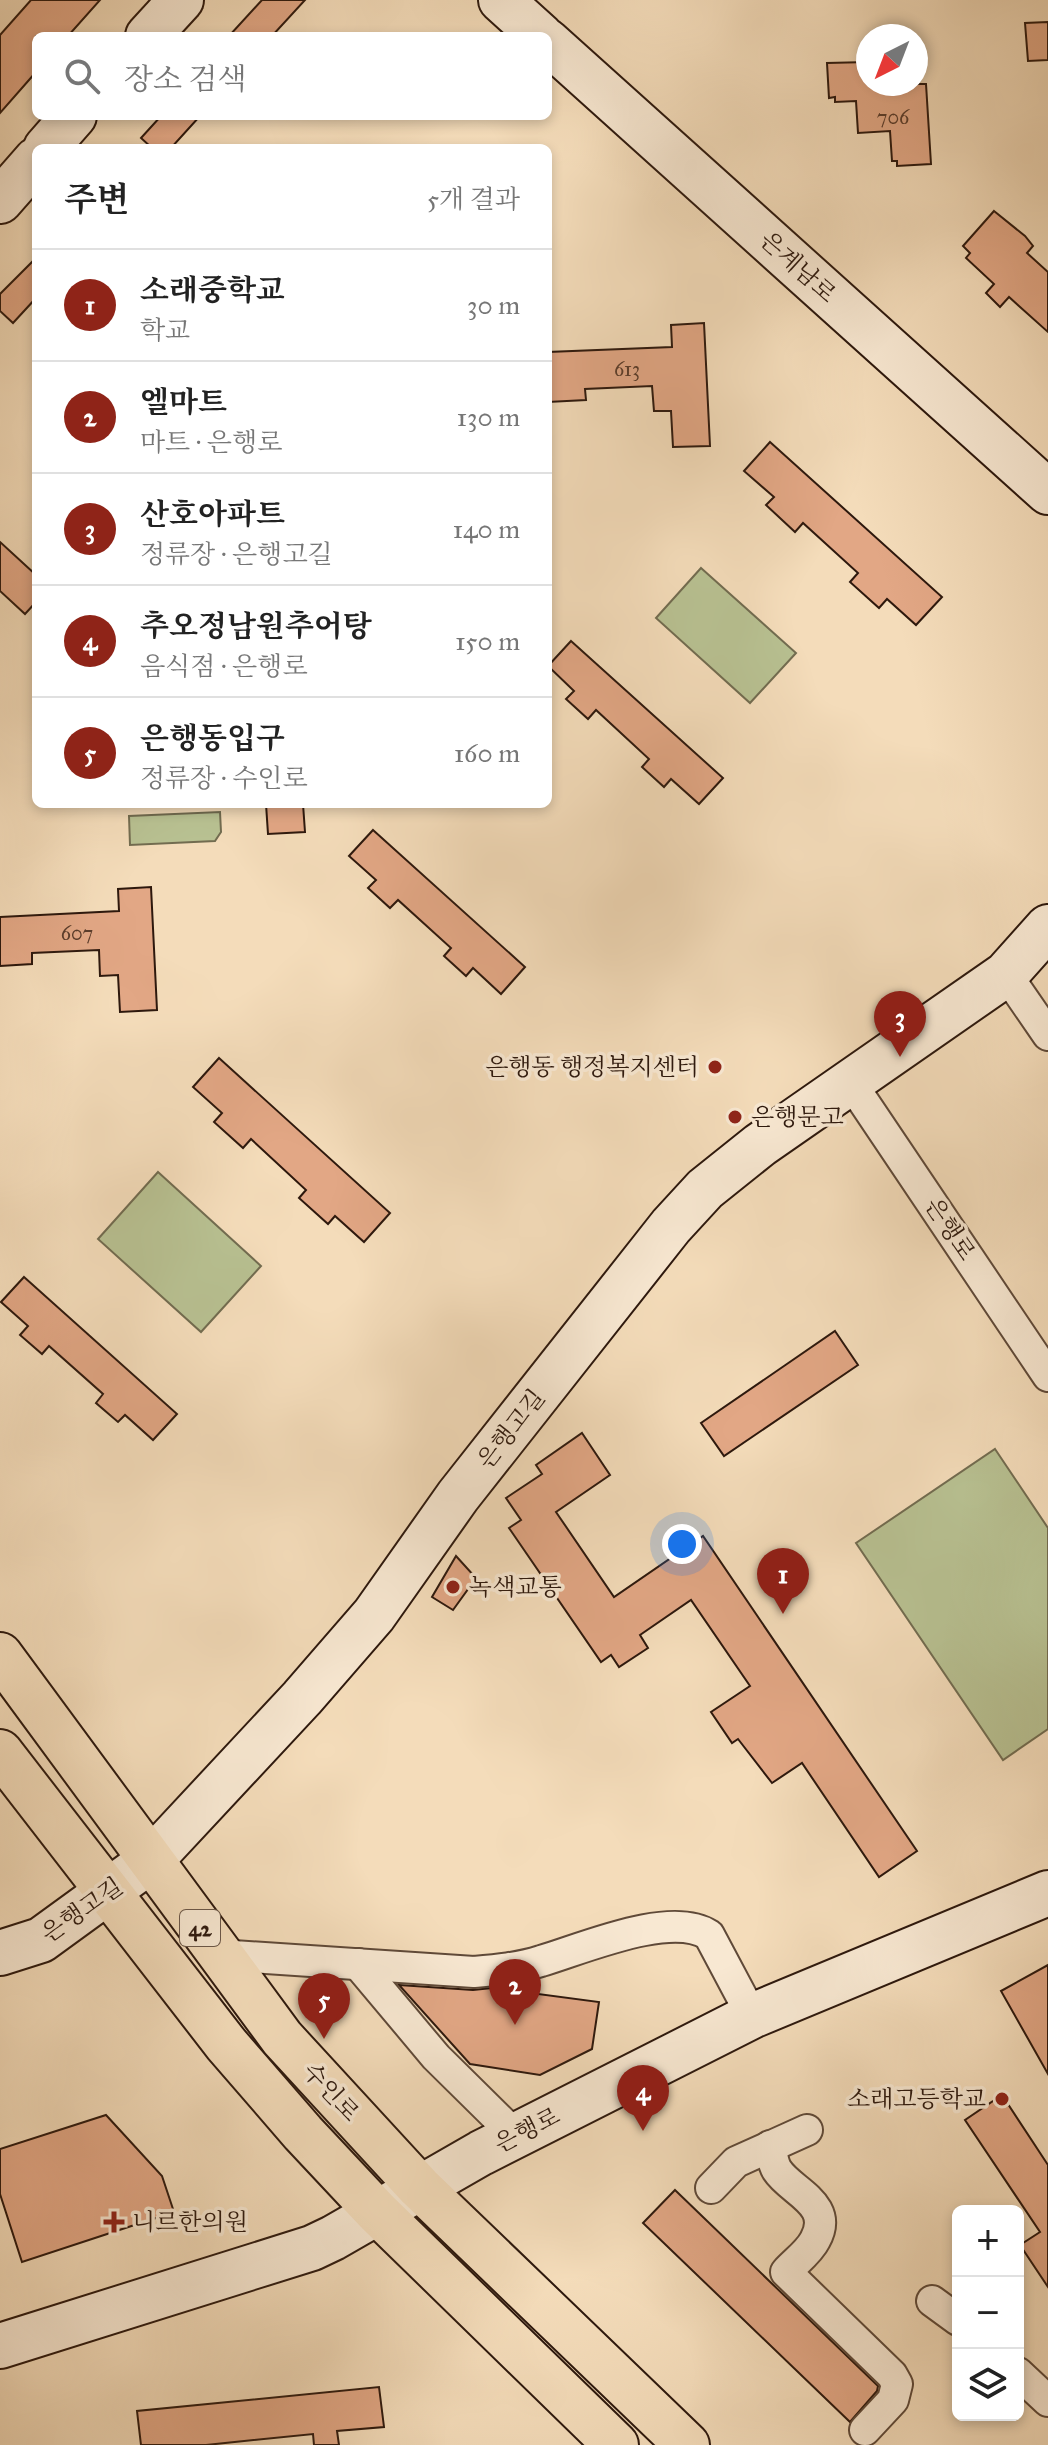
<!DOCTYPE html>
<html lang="ko">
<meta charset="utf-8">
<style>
body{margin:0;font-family:"IM FELL Great Primer","Noto Serif KR",serif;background:#f6f6f6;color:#222}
.controls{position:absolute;right:24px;bottom:24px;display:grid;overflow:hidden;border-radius:12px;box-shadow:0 4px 12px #0003}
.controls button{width:72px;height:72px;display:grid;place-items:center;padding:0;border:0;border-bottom:2px solid #e0e0e0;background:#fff;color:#222;font:40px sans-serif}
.compass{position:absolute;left:856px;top:24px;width:72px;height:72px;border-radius:50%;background:#fff;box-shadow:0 4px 12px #0003;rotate:222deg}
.you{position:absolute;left:682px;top:1544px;width:28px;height:28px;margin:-20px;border:6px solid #fff;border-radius:50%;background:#1a73e8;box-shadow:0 0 0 12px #1a73e833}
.badge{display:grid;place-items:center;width:52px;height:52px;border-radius:50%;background:#8f2418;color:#fff;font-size:26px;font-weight:700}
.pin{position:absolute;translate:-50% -66px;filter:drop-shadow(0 2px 4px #0008)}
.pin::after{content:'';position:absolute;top:42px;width:28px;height:24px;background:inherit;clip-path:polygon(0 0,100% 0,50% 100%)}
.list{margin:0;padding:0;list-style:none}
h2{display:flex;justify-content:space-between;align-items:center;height:104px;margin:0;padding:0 32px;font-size:34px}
h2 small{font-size:26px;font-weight:400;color:#767676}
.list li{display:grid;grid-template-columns:52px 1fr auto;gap:24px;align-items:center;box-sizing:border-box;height:112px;padding:0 32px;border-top:2px solid #e0e0e0}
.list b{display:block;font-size:30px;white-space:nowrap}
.list p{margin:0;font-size:26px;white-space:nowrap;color:#767676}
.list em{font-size:26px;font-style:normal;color:#767676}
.icon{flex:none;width:44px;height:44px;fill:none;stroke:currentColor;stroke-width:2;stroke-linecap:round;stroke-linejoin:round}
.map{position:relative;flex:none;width:1048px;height:2445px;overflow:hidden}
.search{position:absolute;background:#fff;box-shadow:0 4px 12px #0003;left:32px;top:32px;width:520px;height:88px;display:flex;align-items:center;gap:20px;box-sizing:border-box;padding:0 28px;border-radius:12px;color:#767676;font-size:30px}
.panel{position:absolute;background:#fff;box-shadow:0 4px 12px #0003;left:32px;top:144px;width:520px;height:664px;border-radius:12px}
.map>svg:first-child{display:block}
.green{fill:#b8c192;stroke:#726c50;stroke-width:2}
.building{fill:#e2a785;stroke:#2d180d;stroke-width:2}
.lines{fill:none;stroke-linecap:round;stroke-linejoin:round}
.street-casing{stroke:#5f4938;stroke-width:34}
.secondary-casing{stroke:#2d180d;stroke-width:48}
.primary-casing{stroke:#2d180d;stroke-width:48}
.street{stroke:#f8e8d2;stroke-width:30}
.secondary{stroke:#f8e8d2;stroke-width:44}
.primary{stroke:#f4dcba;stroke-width:44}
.poi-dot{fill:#8f2418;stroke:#f8e8d2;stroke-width:3}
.labels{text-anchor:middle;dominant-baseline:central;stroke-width:7;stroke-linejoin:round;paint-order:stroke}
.number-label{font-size:20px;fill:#5a3c2b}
.shield{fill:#f8e8d2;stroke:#6a5648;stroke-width:2}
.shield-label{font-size:22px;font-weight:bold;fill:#2d180d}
.street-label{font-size:24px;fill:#2d180d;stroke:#f8e8d2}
.poi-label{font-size:24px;fill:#2d180d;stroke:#f8e8d2;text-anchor:start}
</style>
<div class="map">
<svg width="1048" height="2445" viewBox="0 0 1048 2445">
<rect width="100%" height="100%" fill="#f4dcba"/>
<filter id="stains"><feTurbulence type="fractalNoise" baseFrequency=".0025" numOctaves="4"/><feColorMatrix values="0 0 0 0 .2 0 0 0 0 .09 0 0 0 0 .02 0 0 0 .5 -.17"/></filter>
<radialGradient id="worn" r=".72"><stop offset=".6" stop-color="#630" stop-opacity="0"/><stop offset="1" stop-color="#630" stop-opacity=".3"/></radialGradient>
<g class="green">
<polygon points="701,568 796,653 750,703 656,618"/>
<polygon points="220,812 221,832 215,841 130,845 129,816"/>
<polygon points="158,1172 261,1266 201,1332 98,1239"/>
<polygon points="995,1449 1048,1528 1048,1729 1003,1760 856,1543"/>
</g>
<g class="building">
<polygon points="31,0 100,0 68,36 36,36 36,72 0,113 0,35"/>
<polygon points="262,0 305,0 272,36 229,36"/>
<polygon points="1048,22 1048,60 1028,61 1025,23"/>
<polygon points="868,62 868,84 926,84 931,164 897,166 897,161 892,161 890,131 858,133 856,101 835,102 835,97 829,98 827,63"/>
<polygon points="161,116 200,116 171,148 152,148 141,138"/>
<polygon points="994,211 1025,236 1033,246 1027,253 1048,272 1048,332 1009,297 1000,307 986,293 994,284 966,258 970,253 963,246"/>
<polygon points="36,258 36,298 13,323 0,311 0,294"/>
<polygon points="704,323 710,446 673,447 671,411 654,411 652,386 585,389 586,400 548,402 548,352 672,347 671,325"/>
<polygon points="770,442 942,597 916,625 887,599 879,608 850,582 858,573 803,523 795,532 766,505 774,497 744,471"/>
<polygon points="0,542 36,575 36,602 25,614 0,591"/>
<polygon points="571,641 723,778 699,804 671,779 664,787 642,767 649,759 596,710 588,719 566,699 574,691 548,666"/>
<polygon points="266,804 303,804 305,832 268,834"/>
<polygon points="373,830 525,967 501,994 473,968 466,976 444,956 451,948 398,900 390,908 368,888 376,880 349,856"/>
<polygon points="151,887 157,1010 120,1012 118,975 100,976 99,950 32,953 32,964 0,966 0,917 119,911 118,889"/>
<polygon points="219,1058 390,1213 364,1242 335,1216 328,1224 299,1198 306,1190 251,1139 243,1148 214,1122 222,1113 193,1087"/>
<polygon points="24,1277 177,1414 153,1440 125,1415 118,1422 96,1403 103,1394 49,1346 42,1354 20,1335 28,1326 1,1302"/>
<polygon points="835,1331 858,1365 724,1456 701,1423"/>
<polygon points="582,1433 610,1475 556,1512 614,1597 703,1536 917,1851 879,1877 802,1763 772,1783 738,1739 732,1743 711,1712 750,1686 691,1600 640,1635 648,1648 619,1667 611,1655 601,1662 509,1528 521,1520 506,1498 542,1474 536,1465"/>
<polygon points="456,1556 476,1578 453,1610 432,1597"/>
<polygon points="1048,1965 1048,2074 1001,1991"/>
<polygon points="399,1985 473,1990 492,1988 599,2002 592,2049 540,2075 470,2064"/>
<polygon points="1002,2095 1048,2165 1048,2287 1020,2245 1040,2232 965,2120"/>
<polygon points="106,2115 162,2176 174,2212 22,2262 0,2194 0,2149"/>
<polygon points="675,2190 878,2386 877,2391 850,2422 643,2223"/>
<polygon points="379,2387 384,2427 337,2431 339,2445 314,2445 313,2434 206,2445 141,2445 137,2411"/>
</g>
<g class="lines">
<g class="street-casing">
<g id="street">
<polyline points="1006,974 1048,1035"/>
<polyline points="851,1083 1048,1376"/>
<path d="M219 1955 474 1972C497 1970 519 1968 541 1961 582 1949 671 1910 709 1935L752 2016"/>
<polyline points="358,1964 436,2057 515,2135"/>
<path d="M770 2146C772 2154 773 2164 777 2170 791 2192 835 2204 815 2240 809 2252 795 2262 786 2272L892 2375 897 2384 893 2400 865 2430"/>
<polyline points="711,2188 736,2162 807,2130"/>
<polyline points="932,2301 958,2320"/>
<polyline points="1018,2373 1048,2401"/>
</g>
</g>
<g class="secondary-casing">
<g id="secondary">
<polyline points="501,0 541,36"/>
<polyline points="148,36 181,0"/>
<polyline points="548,42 1048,492"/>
<polyline points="46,148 74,116"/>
<polyline points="0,201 36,160"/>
<polyline points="0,1953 41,1940 151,1860 302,1698 374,1615 458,1496 671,1226 705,1189 760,1145 1006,974 1048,927"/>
<polyline points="0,2346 312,2248 333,2238 481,2153 752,2016 1048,1893"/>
</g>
</g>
<g class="primary-casing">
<g id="primary">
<polyline points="0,1655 282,2038 419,2187 687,2445"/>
<polyline points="0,1752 226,2044 303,2133 377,2212 616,2445"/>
</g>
</g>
<use href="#street" class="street"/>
<use href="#secondary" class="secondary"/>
<use href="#primary" class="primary"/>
</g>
<g class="poi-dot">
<circle cx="715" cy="1067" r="8"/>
<circle cx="735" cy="1117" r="8"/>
<circle cx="453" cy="1587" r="8"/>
<circle cx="1002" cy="2099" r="8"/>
<path d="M110 2210h8v8h8v8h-8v8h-8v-8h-8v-8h8z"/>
</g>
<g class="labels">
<g class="number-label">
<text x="893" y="117">706</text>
<text x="627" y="369">613</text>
<text x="77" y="933">607</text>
</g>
<rect class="shield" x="180" y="1910" width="40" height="36" rx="6"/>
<g class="shield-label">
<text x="200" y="1928">42</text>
</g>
<g class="street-label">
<text transform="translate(798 267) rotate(42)">은계남로</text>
<text transform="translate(950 1229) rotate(56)">은행로</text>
<text transform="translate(511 1429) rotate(-52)">은행고길</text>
<text transform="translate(82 1910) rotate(-35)">은행고길</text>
<text transform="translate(331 2092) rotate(47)">수인로</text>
<text transform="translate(527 2130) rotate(-27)">은행로</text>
</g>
<g class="poi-label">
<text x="699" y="1067" text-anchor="end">은행동 행정복지센터</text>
<text x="751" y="1117">은행문고</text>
<text x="469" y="1587">녹색교통</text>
<text x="986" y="2099" text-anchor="end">소래고등학교</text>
<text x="132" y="2222">니르한의원</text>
</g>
</g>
<rect width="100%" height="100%" filter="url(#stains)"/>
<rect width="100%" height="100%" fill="url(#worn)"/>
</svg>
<div class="controls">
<button>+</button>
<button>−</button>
<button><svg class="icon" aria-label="layers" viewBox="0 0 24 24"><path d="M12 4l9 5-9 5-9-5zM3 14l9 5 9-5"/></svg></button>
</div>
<svg class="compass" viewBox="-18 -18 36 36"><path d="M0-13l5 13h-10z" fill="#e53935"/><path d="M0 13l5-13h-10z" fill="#767676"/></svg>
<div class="you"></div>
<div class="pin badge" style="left:783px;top:1614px">1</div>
<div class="pin badge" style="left:515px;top:2025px">2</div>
<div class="pin badge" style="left:900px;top:1057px">3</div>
<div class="pin badge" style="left:643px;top:2131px">4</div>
<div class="pin badge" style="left:324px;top:2039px">5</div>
<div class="search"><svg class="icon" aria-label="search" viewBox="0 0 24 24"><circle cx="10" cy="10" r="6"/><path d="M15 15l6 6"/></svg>장소 검색</div>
<section class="panel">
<h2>주변<small>5개 결과</small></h2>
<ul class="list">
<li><span class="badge">1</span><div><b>소래중학교</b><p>학교</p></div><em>30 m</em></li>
<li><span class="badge">2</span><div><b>엘마트</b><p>마트 · 은행로</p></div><em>130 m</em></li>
<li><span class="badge">3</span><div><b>산호아파트</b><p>정류장 · 은행고길</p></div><em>140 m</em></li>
<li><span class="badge">4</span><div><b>추오정남원추어탕</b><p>음식점 · 은행로</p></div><em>150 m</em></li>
<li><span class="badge">5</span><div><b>은행동입구</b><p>정류장 · 수인로</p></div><em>160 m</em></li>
</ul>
</section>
</div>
